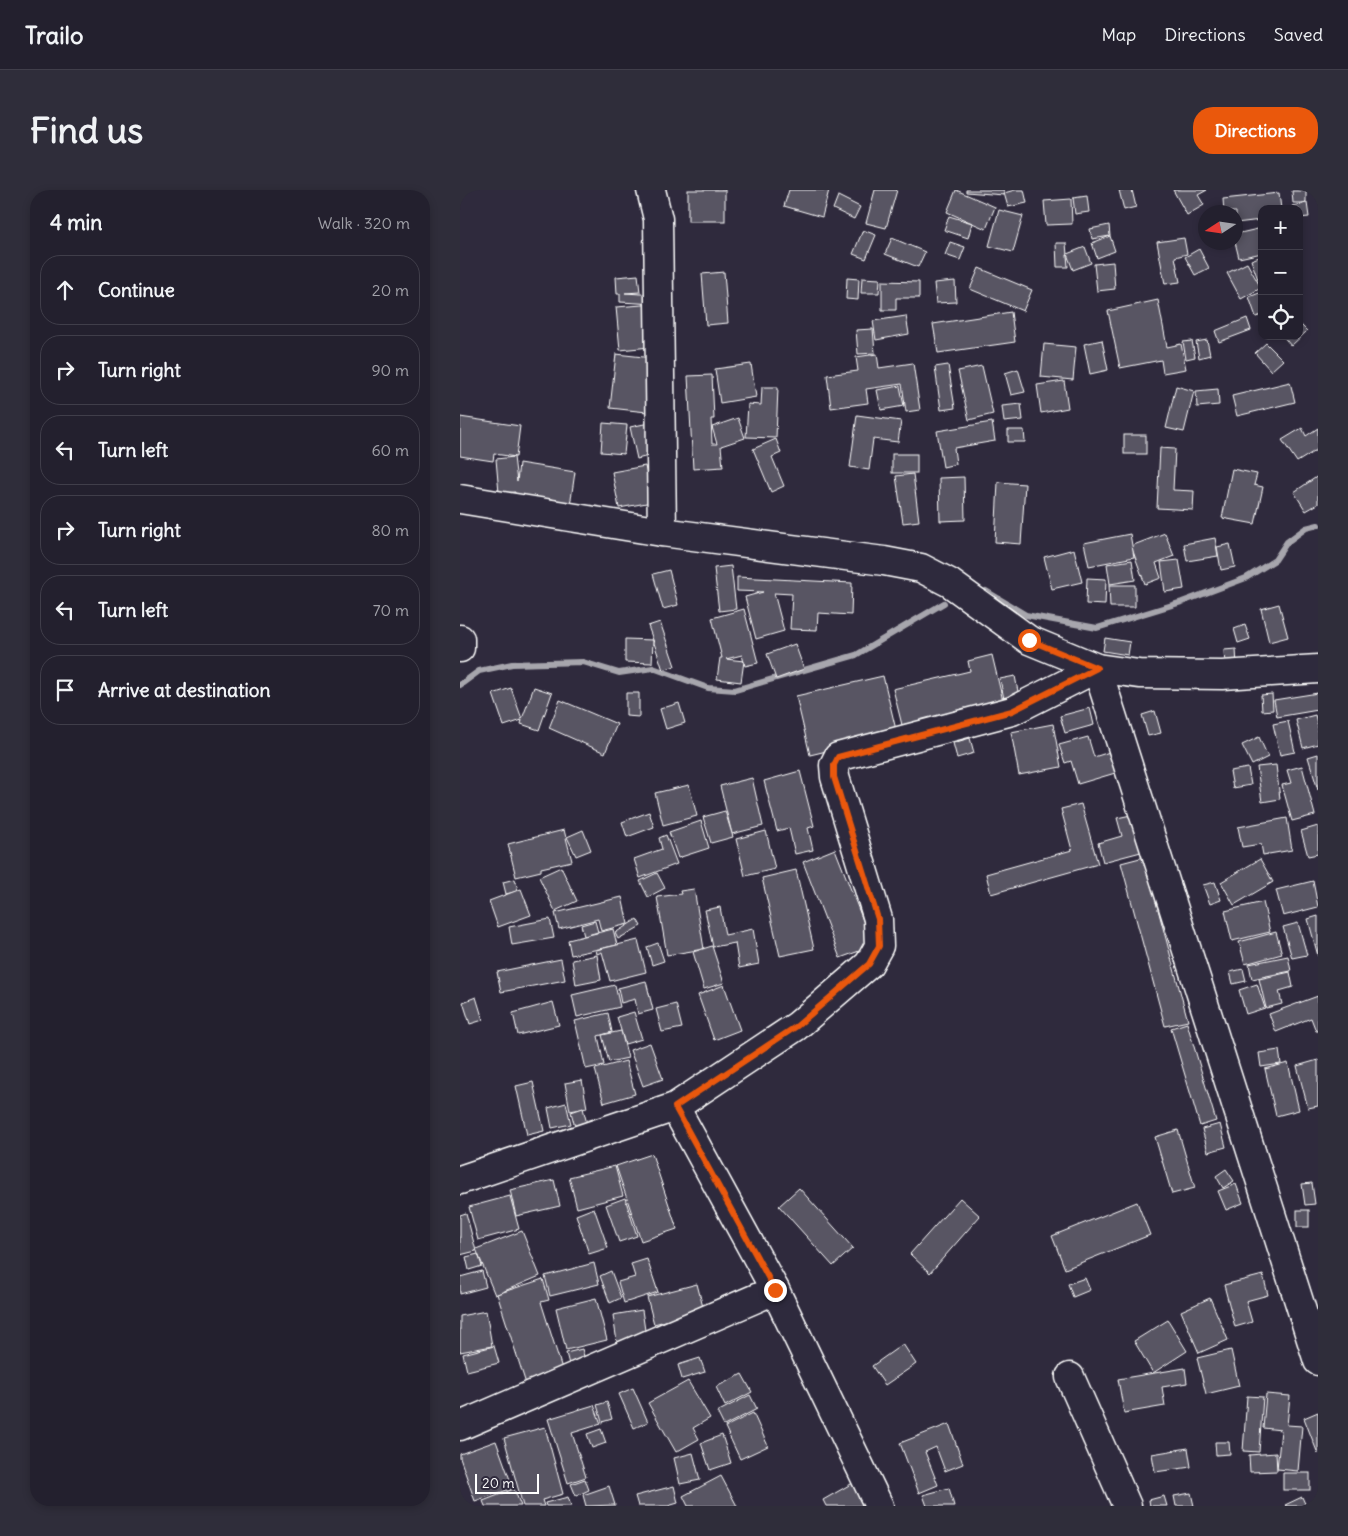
<!DOCTYPE html>
<meta charset="utf-8">
<style>
body{margin:0;font-family:Delius,sans-serif;background:#2f2d3a;color:#f1f3f6}
.controls{position:absolute;right:15px;top:15px;display:grid;overflow:hidden;border-radius:10px;box-shadow:0 2px 8px #0003}
.controls button{width:45px;height:45px;display:grid;place-items:center;padding:0;border:0;border-bottom:1px solid #403e4a;background:#23202e;color:#f1f3f6;font:25px sans-serif}
.compass{position:absolute;left:738px;top:15px;width:45px;height:45px;border-radius:50%;background:#23202e;box-shadow:0 2px 8px #0003;rotate:258deg}
.scale{position:absolute;left:15px;bottom:12px;width:64px;box-sizing:border-box;padding-left:5px;border:2px solid #fff;border-top:0;font-size:14px;line-height:18px;white-space:nowrap;color:#fff;-webkit-text-stroke:4px #2f2a3d;paint-order:stroke}
.stop{position:absolute;width:15px;height:15px;margin:-11px;border:4px solid #ea580c;border-radius:50%;background:#fff}
.stop.end{background:#ea580c;border-color:#fff;box-shadow:0 1px 5px #0008}
.list{margin:0;padding:0;list-style:none}
h2{display:flex;justify-content:space-between;align-items:center;height:65px;margin:0;padding:0 20px;font-size:21px}
h2 small{font-size:16px;font-weight:400;color:#a3a3aa}
.list li{display:grid;grid-template-columns:32px 1fr auto;gap:15px;align-items:center;box-sizing:border-box;height:70px;margin:0 10px 10px;padding:0 10px;border:1px solid #403e4a;border-radius:20px}
.list b{display:block;font-size:19px;white-space:nowrap}
.list em{font-size:16px;font-style:normal;color:#a3a3aa}
.icon{flex:none;width:28px;height:28px;fill:none;stroke:currentColor;stroke-width:2;stroke-linecap:round;stroke-linejoin:round}
.map{position:relative;flex:none;width:858px;height:1316px;overflow:hidden;border-radius:20px}
header{display:flex;align-items:center;gap:30px;box-sizing:border-box;height:70px;padding:0 25px;background:#23202e;border-bottom:1px solid #403e4a}
header strong{font-size:24px}
nav{display:flex;gap:28px;margin-inline-start:auto;font-size:18px}
.intro{display:flex;align-items:center;justify-content:space-between;box-sizing:border-box;height:120px;padding:0 30px}
h1{margin:0;font-size:35px}
.button{padding:12px 22px;border-radius:20px;background:#ea580c;color:#fff;font-size:18px;font-weight:700}
main{display:flex;gap:30px;padding:0 30px}
aside{flex:1;background:#23202e;border-radius:20px;box-shadow:0 2px 8px #0003}
.map>svg:first-child{display:block}
.lines{fill:none;stroke-linecap:round;stroke-linejoin:round}
.stream{stroke:#a7a6ad;stroke-width:6}
.building{fill:#595564;stroke:#fff}
.minor-casing{stroke:#fff;stroke-width:31}
.minor{stroke:#2f2a3d;stroke-width:28}
.route{stroke:#ea580c;stroke-width:6}
</style>
<header>
<strong>Trailo</strong>
<nav><a>Map</a><a>Directions</a><a>Saved</a></nav>
</header>
<div class="intro"><h1>Find us</h1><a class="button">Directions</a></div>
<main>
<aside>
<h2>4 min<small>Walk · 320 m</small></h2>
<ul class="list">
<li><svg class="icon" aria-label="ahead" viewBox="0 0 24 24"><path d="M12 20V5M6 11l6-6 6 6"/></svg><div><b>Continue</b></div><em>20 m</em></li>
<li><svg class="icon" aria-label="right" viewBox="0 0 24 24"><path d="M7 20v-9h11M14 6l5 5-5 5"/></svg><div><b>Turn right</b></div><em>90 m</em></li>
<li><svg class="icon" aria-label="left" viewBox="0 0 24 24"><path d="M17 20v-9H6M10 6l-5 5 5 5"/></svg><div><b>Turn left</b></div><em>60 m</em></li>
<li><svg class="icon" aria-label="right" viewBox="0 0 24 24"><path d="M7 20v-9h11M14 6l5 5-5 5"/></svg><div><b>Turn right</b></div><em>80 m</em></li>
<li><svg class="icon" aria-label="left" viewBox="0 0 24 24"><path d="M17 20v-9H6M10 6l-5 5 5 5"/></svg><div><b>Turn left</b></div><em>70 m</em></li>
<li><svg class="icon" aria-label="arrive" viewBox="0 0 24 24"><path d="M6 21V4h12l-3 4 3 4H6"/></svg><div><b>Arrive at destination</b></div></li>
</ul>
</aside>
<div class="map">
<svg width="858" height="1316" viewBox="0 0 858 1316">
<rect width="100%" height="100%" fill="#2f2a3d"/>
<filter id="ink" filterUnits="userSpaceOnUse"><feTurbulence type="fractalNoise" baseFrequency=".02" numOctaves="2"/><feDisplacementMap in="SourceGraphic" scale="10" xChannelSelector="R" yChannelSelector="G"/><feConvolveMatrix kernelMatrix="1 2 1 2 8 2 1 2 1" color-interpolation-filters="sRGB"/></filter>
<g filter="url(#ink)">
<g class="lines">
<g class="stream">
<polyline points="526,401 566,425 637,438 722,412 786,388 815,370 827,352 846,338 858,335"/>
<polyline points="0,495 19,481 52,474 123,472 159,483 193,478 248,498 275,500 396,465 484,413"/>
</g>
</g>
<g class="building">
<rect x="228" y="0" width="37" height="31"/>
<polygon points="329,0 369,0 362,27 324,16"/>
<polygon points="415,0 437,0 426,38 406,33"/>
<polygon points="496,0 535,17 526,39 487,22"/>
<polygon points="506,0 544,0 544,5 506,2"/>
<polygon points="555,0 564,0 567,13 548,17 544,3"/>
<polygon points="659,0 672,0 676,17 664,20"/>
<polygon points="713,0 747,0 738,5 744,15 727,25"/>
<polygon points="832,1 846,1 846,13 833,13"/>
<polygon points="819,3 821,19 802,19 802,22 800,22 801,30 776,33 776,22 764,22 763,9"/>
<polygon points="378,6 400,17 394,29 373,19"/>
<polygon points="627,6 629,22 615,24 613,8"/>
<polygon points="611,9 612,34 586,35 584,11"/>
<polygon points="847,13 849,27 839,28 839,19 833,19 832,16"/>
<polygon points="539,20 563,26 553,62 529,56"/>
<polygon points="489,26 512,33 508,48 484,40"/>
<polygon points="649,35 650,46 632,49 630,39"/>
<polygon points="802,38 802,63 779,68 775,52 776,44"/>
<polygon points="403,40 416,45 406,69 393,64"/>
<polygon points="650,46 655,61 637,68 632,53"/>
<polygon points="432,48 465,62 458,77 425,64"/>
<polygon points="724,48 727,64 715,67 720,92 705,94 697,52"/>
<polygon points="490,52 505,57 500,70 485,65"/>
<polygon points="596,53 606,53 608,77 597,77"/>
<polygon points="625,57 631,73 613,80 607,64"/>
<polygon points="739,59 749,78 735,85 725,67"/>
<polygon points="802,66 802,101 791,70"/>
<polygon points="653,72 655,99 637,101 634,74"/>
<polygon points="787,73 801,98 781,109 767,83"/>
<polygon points="519,78 572,100 563,121 510,99"/>
<polygon points="264,82 268,133 246,135 242,84"/>
<polygon points="178,85 180,102 165,103 197,105 200,156 160,160 156,117 196,114 160,112 160,104 157,104 156,87"/>
<polygon points="387,88 399,89 398,110 386,109"/>
<polygon points="402,88 420,89 419,103 401,103"/>
<polygon points="422,91 459,92 459,108 436,108 436,120 422,120"/>
<polygon points="495,91 496,112 476,113 474,93"/>
<polygon points="802,102 802,125 796,127 789,107"/>
<polygon points="698,110 707,157 721,154 726,179 703,183 701,170 660,178 648,121"/>
<polygon points="551,122 555,152 478,163 473,134"/>
<polygon points="446,126 449,144 416,150 413,131"/>
<polygon points="787,128 791,140 759,152 755,141"/>
<polygon points="839,133 847,141 831,156 823,146 839,146"/>
<polygon points="413,139 415,163 398,164 396,140"/>
<polygon points="642,150 648,180 630,184 624,154"/>
<polygon points="747,150 750,165 739,168 736,152"/>
<polygon points="732,151 735,167 726,169 723,152"/>
<polygon points="806,153 823,170 811,181 795,163"/>
<polygon points="584,154 616,157 613,190 581,187"/>
<polygon points="156,164 202,169 196,223 150,218"/>
<polygon points="417,164 419,178 453,173 460,220 446,222 442,194 406,199 408,213 371,218 367,185 398,181 396,167"/>
<polygon points="291,174 296,207 260,213 255,179"/>
<polygon points="488,175 495,218 481,220 475,177"/>
<polygon points="522,176 533,224 509,230 498,181"/>
<polygon points="558,179 565,202 551,205 545,183"/>
<polygon points="252,185 254,229 251,229 252,254 257,254 252,237 278,228 285,248 261,256 263,277 233,279 228,186"/>
<polygon points="604,191 608,218 581,223 577,195"/>
<polygon points="830,192 835,212 777,226 772,206"/>
<polygon points="440,196 444,216 421,220 417,200"/>
<polygon points="716,196 734,201 724,242 706,238"/>
<polygon points="302,197 318,197 316,248 286,247 288,214 301,215"/>
<polygon points="758,199 759,215 737,217 736,201"/>
<polygon points="561,214 563,230 544,232 542,216"/>
<polygon points="397,225 441,231 438,252 413,249 409,280 390,277"/>
<polygon points="0,227 60,236 56,267 34,264 33,271 0,266"/>
<polygon points="532,232 535,251 494,258 496,274 483,277 477,241"/>
<polygon points="143,233 167,235 164,264 141,262"/>
<polygon points="189,233 196,264 177,269 170,237"/>
<polygon points="842,238 846,246 858,238 858,259 837,272 822,250"/>
<polygon points="548,240 564,240 565,252 548,252"/>
<rect x="664" y="245" width="22" height="19"/>
<polygon points="316,249 321,263 312,267 324,296 311,302 293,259"/>
<polygon points="700,258 715,259 713,300 734,301 733,320 697,318"/>
<rect x="432" y="264" width="25" height="19"/>
<polygon points="54,267 57,292 59,273 115,282 110,316 54,307 55,302 39,303 36,269"/>
<polygon points="185,276 192,312 159,318 152,282"/>
<polygon points="772,279 797,284 794,295 803,297 795,334 762,328"/>
<polygon points="453,284 459,331 443,333 436,286"/>
<polygon points="858,286 858,314 846,321 834,302"/>
<polygon points="504,287 505,330 480,331 479,288"/>
<polygon points="538,292 565,294 561,354 535,352"/>
<polygon points="705,343 714,366 696,373 701,388 685,394 671,356"/>
<polygon points="670,344 674,367 629,376 624,353"/>
<polygon points="755,348 758,366 727,371 724,354"/>
<polygon points="770,354 775,377 761,380 757,357"/>
<polygon points="614,359 622,392 592,399 584,367"/>
<polygon points="672,370 675,390 650,394 647,374"/>
<polygon points="719,370 724,399 705,402 701,372"/>
<polygon points="271,376 276,419 259,421 254,378"/>
<polygon points="209,380 218,415 203,419 193,384"/>
<polygon points="277,387 392,393 391,425 358,423 357,440 330,439 332,404 314,403 324,441 296,449 285,407 303,402 277,401"/>
<polygon points="627,388 646,389 645,415 626,414"/>
<polygon points="649,395 675,395 675,417 650,417"/>
<polygon points="819,414 828,447 809,452 801,419"/>
<polygon points="284,419 298,473 285,476 282,465 266,469 284,471 281,492 257,489 260,468 262,468 252,428"/>
<polygon points="200,432 215,476 203,480 193,450 192,473 165,472 165,449 193,450 188,436"/>
<polygon points="785,435 790,449 778,453 774,439"/>
<polygon points="645,448 670,452 668,465 643,461"/>
<polygon points="335,454 344,479 316,489 307,464"/>
<polygon points="776,459 777,476 765,476 764,460"/>
<polygon points="532,465 543,511 442,535 433,499 510,481 508,471"/>
<polygon points="423,486 437,544 350,565 336,506"/>
<polygon points="555,486 559,507 544,509 540,489"/>
<polygon points="74,497 92,503 79,540 61,534 62,530 44,536 33,504 51,498 62,529"/>
<polygon points="166,503 179,503 179,527 166,526"/>
<polygon points="858,503 858,520 817,527 814,510"/>
<polygon points="812,504 813,520 802,521 801,505"/>
<polygon points="100,510 157,534 145,563 89,538"/>
<polygon points="219,513 225,533 206,539 200,519"/>
<polygon points="630,518 634,535 605,543 600,526"/>
<polygon points="695,521 701,543 688,546 682,525"/>
<polygon points="855,525 858,537 858,554 843,558 836,530"/>
<polygon points="828,531 835,562 820,565 813,534"/>
<polygon points="593,534 601,577 559,585 551,542"/>
<polygon points="628,547 634,567 656,560 662,581 618,594 611,571 605,573 599,555"/>
<polygon points="799,547 808,567 792,575 782,555"/>
<polygon points="510,548 514,563 497,568 493,553"/>
<polygon points="858,564 858,600 848,567"/>
<polygon points="816,575 820,609 802,612 797,577"/>
<polygon points="842,576 855,625 832,631 822,595 831,593 827,580"/>
<polygon points="788,578 791,595 773,598 770,581"/>
<polygon points="340,581 354,636 348,638 353,660 335,664 329,638 317,641 304,591"/>
<polygon points="292,588 303,636 272,644 260,596"/>
<polygon points="229,595 237,626 203,635 195,603"/>
<polygon points="621,614 638,674 531,704 526,684 612,660 601,619"/>
<polygon points="265,621 273,647 251,653 243,627"/>
<polygon points="189,622 194,637 167,647 162,632"/>
<polygon points="671,625 681,662 643,672 638,653 662,646 657,628"/>
<polygon points="827,628 832,660 803,665 801,654 782,657 778,637"/>
<polygon points="241,631 249,658 218,668 209,642"/>
<polygon points="858,636 858,664 848,666 841,641"/>
<polygon points="104,640 112,671 81,678 81,681 56,687 48,654"/>
<polygon points="123,640 131,660 116,666 107,647"/>
<polygon points="306,641 315,679 285,686 276,649"/>
<polygon points="206,645 217,674 180,688 174,669 202,659 199,648"/>
<polygon points="375,659 413,756 380,768 343,672"/>
<polygon points="684,667 728,831 705,836 661,673"/>
<polygon points="800,669 813,692 774,715 761,692"/>
<polygon points="101,677 117,711 95,721 79,687"/>
<polygon points="336,680 354,759 320,766 302,688"/>
<polygon points="197,683 205,698 188,707 180,691"/>
<polygon points="55,689 58,701 46,704 43,692"/>
<polygon points="853,691 858,717 823,726 816,700"/>
<polygon points="755,692 761,710 750,714 743,695"/>
<polygon points="61,699 71,725 38,737 29,711"/>
<polygon points="234,699 244,759 207,765 197,707 221,704 220,701"/>
<polygon points="162,707 168,734 141,741 138,729 99,739 95,723"/>
<polygon points="803,712 810,742 772,751 765,721"/>
<polygon points="260,717 265,745 293,739 299,774 279,778 275,753 253,757 245,720"/>
<polygon points="858,726 858,766 848,729"/>
<polygon points="90,729 94,748 52,755 49,737"/>
<polygon points="177,729 181,736 158,749 155,743"/>
<polygon points="135,731 138,742 124,746 121,735"/>
<polygon points="838,733 847,765 832,768 823,737"/>
<polygon points="153,739 157,755 111,765 108,750"/>
<polygon points="816,742 822,764 785,774 779,752"/>
<polygon points="178,750 186,782 150,791 142,762 137,764 136,760"/>
<polygon points="198,753 204,771 192,775 187,757"/>
<polygon points="252,756 264,793 244,799 233,762"/>
<polygon points="137,765 141,790 116,795 112,770"/>
<polygon points="828,766 831,781 792,789 789,774"/>
<polygon points="101,769 105,790 41,802 37,782"/>
<polygon points="783,779 786,791 773,794 770,782"/>
<polygon points="830,782 833,797 819,801 822,814 806,818 799,789"/>
<polygon points="186,791 193,820 178,824 175,809 161,813 158,798"/>
<polygon points="797,794 805,818 786,824 779,800"/>
<polygon points="155,795 160,817 117,827 112,805"/>
<polygon points="264,795 280,840 254,850 238,805"/>
<polygon points="858,806 858,841 856,841 851,828 816,842 809,824"/>
<polygon points="16,807 23,830 10,834 3,812"/>
<polygon points="93,812 99,835 58,845 53,823"/>
<polygon points="216,814 222,838 202,842 196,819"/>
<polygon points="174,822 182,849 165,854 157,827"/>
<polygon points="148,823 152,842 138,846 144,875 126,879 115,831"/>
<polygon points="727,833 756,931 740,936 711,838"/>
<polygon points="161,841 168,868 149,872 142,845"/>
<polygon points="190,853 203,889 183,896 170,860"/>
<polygon points="819,860 821,874 801,877 799,863"/>
<polygon points="858,870 858,916 848,918 837,876"/>
<polygon points="166,871 175,904 144,913 135,879"/>
<polygon points="828,873 839,920 816,926 805,879"/>
<polygon points="122,890 127,918 110,921 105,893"/>
<polygon points="73,892 84,941 67,945 56,896"/>
<polygon points="106,913 111,934 92,938 88,918"/>
<polygon points="123,918 127,934 115,937 111,922"/>
<polygon points="760,934 766,957 748,962 742,939"/>
<polygon points="718,940 735,998 712,1004 695,947"/>
<polygon points="192,964 217,1039 181,1051 156,976"/>
<polygon points="155,976 163,1006 117,1018 109,987"/>
<polygon points="766,979 774,991 763,998 756,986"/>
<polygon points="94,990 100,1016 56,1026 50,1000"/>
<polygon points="852,993 855,1014 845,1015 842,994"/>
<polygon points="776,994 783,1013 766,1020 758,1001"/>
<polygon points="339,998 393,1058 373,1076 319,1016"/>
<polygon points="50,1006 59,1039 18,1050 9,1017"/>
<polygon points="165,1008 177,1046 159,1052 146,1015"/>
<polygon points="500,1008 520,1026 470,1083 450,1064"/>
<polygon points="677,1012 690,1045 605,1079 592,1046"/>
<polygon points="134,1018 148,1058 129,1064 116,1025"/>
<rect x="837" y="1020" width="12" height="17"/>
<polygon points="6,1023 16,1061 0,1065 0,1025"/>
<polygon points="62,1041 80,1086 35,1105 16,1059"/>
<polygon points="18,1064 22,1076 9,1080 6,1067"/>
<polygon points="187,1069 198,1102 164,1113 158,1092 175,1087 171,1074"/>
<polygon points="134,1073 139,1094 90,1106 85,1086"/>
<polygon points="22,1081 26,1097 0,1104 0,1087"/>
<polygon points="151,1081 161,1108 150,1113 140,1086"/>
<polygon points="803,1085 808,1105 786,1111 792,1132 775,1137 764,1095"/>
<polygon points="625,1088 630,1100 613,1107 608,1094"/>
<polygon points="83,1089 89,1110 81,1112 104,1185 67,1197 37,1104"/>
<polygon points="237,1094 244,1121 194,1134 187,1107"/>
<polygon points="136,1108 147,1150 106,1160 96,1118"/>
<polygon points="750,1108 768,1150 739,1163 721,1121"/>
<polygon points="182,1120 186,1147 157,1152 153,1125"/>
<polygon points="26,1121 32,1156 0,1162 0,1126"/>
<polygon points="708,1130 727,1161 693,1183 674,1151"/>
<polygon points="443,1154 456,1174 425,1195 412,1176"/>
<polygon points="34,1156 39,1173 7,1181 3,1164"/>
<polygon points="122,1159 126,1174 110,1178 106,1163"/>
<polygon points="771,1160 779,1196 746,1204 737,1168"/>
<polygon points="240,1168 245,1182 222,1189 218,1175"/>
<polygon points="725,1178 727,1193 702,1197 705,1216 664,1223 658,1189"/>
<polygon points="282,1184 292,1202 265,1216 256,1197"/>
<polygon points="228,1191 250,1228 233,1238 239,1249 216,1262 188,1213"/>
<polygon points="173,1198 188,1232 174,1238 159,1204"/>
<polygon points="806,1204 830,1206 827,1235 842,1236 838,1281 817,1279 821,1240 803,1238"/>
<polygon points="290,1205 297,1219 264,1236 257,1222"/>
<polygon points="787,1206 803,1207 799,1262 783,1261"/>
<polygon points="147,1212 152,1229 142,1232 137,1215"/>
<polygon points="134,1215 141,1234 112,1243 126,1287 108,1293 88,1229"/>
<polygon points="858,1222 858,1264 844,1228"/>
<polygon points="293,1223 308,1256 280,1269 265,1237"/>
<polygon points="489,1234 503,1274 485,1281 476,1257 465,1262 478,1295 459,1303 440,1253"/>
<polygon points="85,1237 103,1304 82,1310 84,1316 63,1316 44,1248"/>
<polygon points="141,1239 146,1253 132,1258 127,1244"/>
<polygon points="262,1245 271,1273 250,1280 241,1253"/>
<polygon points="36,1251 53,1298 15,1311 0,1268 0,1264"/>
<polygon points="755,1252 769,1252 770,1264 756,1265"/>
<polygon points="728,1258 731,1277 695,1282 692,1264"/>
<polygon points="233,1263 240,1290 220,1294 214,1268"/>
<polygon points="816,1263 817,1281 790,1282 789,1265"/>
<rect x="823" y="1283" width="27" height="17"/>
<polygon points="261,1286 277,1316 228,1316 223,1306"/>
<polygon points="125,1289 129,1300 116,1306 111,1294"/>
<polygon points="398,1290 412,1316 366,1316 363,1310"/>
<polygon points="149,1296 155,1315 126,1316 123,1305"/>
<polygon points="214,1296 218,1313 208,1316 178,1316 175,1306"/>
<polygon points="489,1298 494,1316 467,1316 463,1305"/>
<polygon points="54,1299 61,1316 25,1316 23,1311"/>
<polygon points="731,1303 734,1316 716,1316 714,1306"/>
<polygon points="704,1306 707,1316 690,1316 689,1310"/>
<polygon points="108,1307 111,1316 86,1316 85,1313"/>
<polygon points="842,1307 846,1316 826,1316 825,1315"/>
</g>
<g class="lines">
<g class="minor-casing">
<g id="minor">
<polyline points="191,0 198,29 202,342"/>
<polyline points="0,309 202,342 424,371 461,378 490,393 569,450 637,478 679,484 762,485 858,479"/>
<polyline points="0,449 0,458"/>
<polyline points="215,917 315,1100 419,1316"/>
<polyline points="0,990 215,917 337,836 409,774 419,756 418,729 375,587 374,575 378,567 552,521 637,478 858,1171"/>
<polyline points="610,1187 667,1316"/>
<polyline points="0,1236 315,1100"/>
</g>
</g>
<use href="#minor" class="minor"/>
</g>
</g>
<g class="lines" filter="url(#ink)">
<polyline class="route" points="315,1100 215,917 337,836 409,774 419,756 418,729 374,587 374,575 378,567 552,521 637,478 569,450"/>
</g>
</svg>
<div class="controls">
<button>+</button>
<button>−</button>
<button><svg class="icon" aria-label="locate" viewBox="0 0 24 24"><circle cx="12" cy="12" r="6"/><path d="M12 2v4M12 18v4M2 12h4M18 12h4"/></svg></button>
</div>
<svg class="compass" viewBox="-18 -18 36 36"><path d="M0-13l5 13h-10z" fill="#e53935"/><path d="M0 13l5-13h-10z" fill="#a3a3aa"/></svg>
<div class="scale">20 m</div>
<div class="stop" style="left:569px;top:450px"></div>
<div class="stop end" style="left:315px;top:1100px"></div>
</div>
</main>
